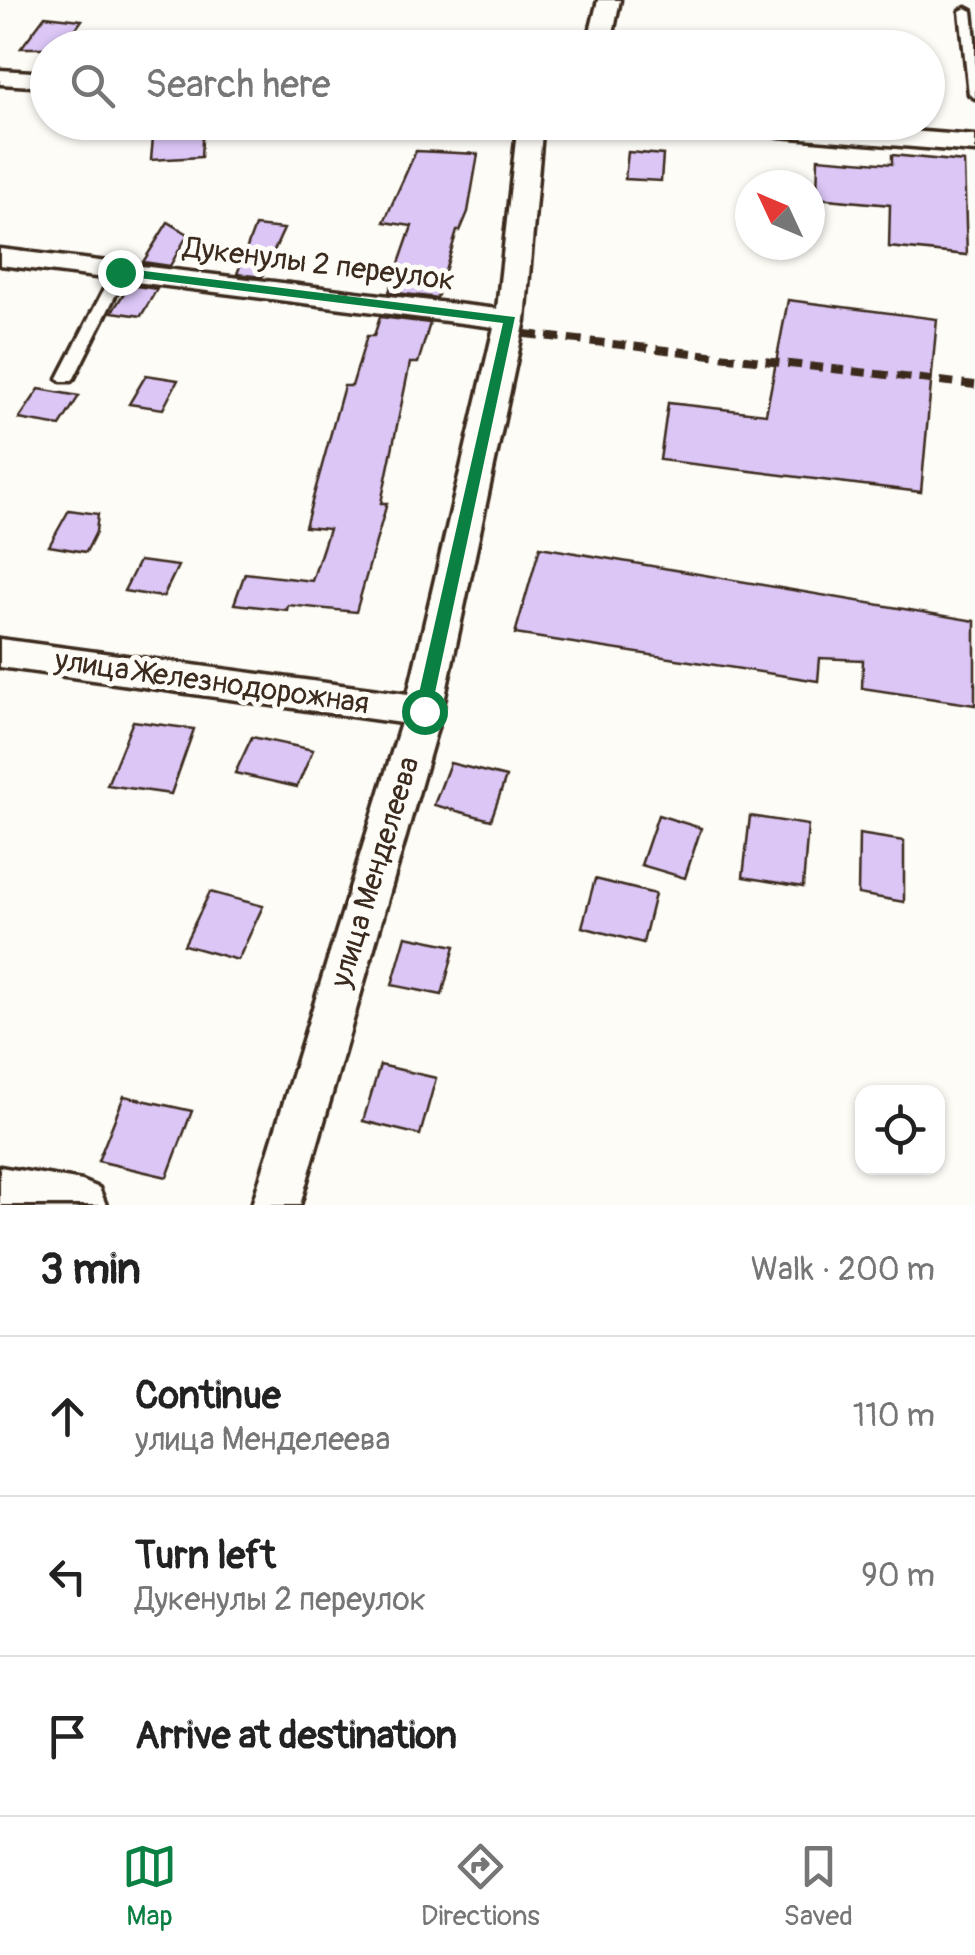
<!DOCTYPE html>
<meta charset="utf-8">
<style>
body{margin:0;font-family:Pangolin,sans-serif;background:#f2f2f2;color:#222}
.controls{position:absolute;right:30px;bottom:30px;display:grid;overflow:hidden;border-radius:20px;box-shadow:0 2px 8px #0004}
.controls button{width:90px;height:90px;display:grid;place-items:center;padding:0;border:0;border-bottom:2px solid #e0e0e0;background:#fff;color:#222;font:50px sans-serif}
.compass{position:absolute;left:735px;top:170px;width:90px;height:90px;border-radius:50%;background:#fff;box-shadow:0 2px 8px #0004;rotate:314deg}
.stop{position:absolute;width:30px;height:30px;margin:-22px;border:8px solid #0b8043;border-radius:50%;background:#fff}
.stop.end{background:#0b8043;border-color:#fff;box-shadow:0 2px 10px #0008}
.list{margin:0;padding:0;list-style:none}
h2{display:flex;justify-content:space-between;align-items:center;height:130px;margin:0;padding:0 40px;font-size:42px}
h2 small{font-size:32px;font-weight:400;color:#767676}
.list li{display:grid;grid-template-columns:65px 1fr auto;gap:30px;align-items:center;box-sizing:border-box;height:160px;padding:0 40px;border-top:2px solid #e0e0e0}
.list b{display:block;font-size:38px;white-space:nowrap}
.list p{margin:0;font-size:32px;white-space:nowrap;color:#767676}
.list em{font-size:32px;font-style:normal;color:#767676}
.icon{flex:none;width:55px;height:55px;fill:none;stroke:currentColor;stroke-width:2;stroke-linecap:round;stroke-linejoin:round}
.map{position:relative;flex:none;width:975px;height:1205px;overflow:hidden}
.search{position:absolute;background:#fff;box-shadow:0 2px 8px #0004;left:30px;right:30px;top:30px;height:110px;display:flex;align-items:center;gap:25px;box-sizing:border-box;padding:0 35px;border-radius:55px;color:#767676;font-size:38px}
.sheet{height:610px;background:#fff}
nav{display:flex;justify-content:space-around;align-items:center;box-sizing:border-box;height:140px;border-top:2px solid #e0e0e0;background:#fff;font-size:28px;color:#767676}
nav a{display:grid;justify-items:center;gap:5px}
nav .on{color:#0b8043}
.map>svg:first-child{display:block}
.building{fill:#dbc6f6;stroke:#3b2a1e;stroke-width:2.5}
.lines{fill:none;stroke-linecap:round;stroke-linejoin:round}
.service-casing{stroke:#3b2a1e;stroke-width:7}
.minor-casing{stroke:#3b2a1e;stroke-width:7}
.service{fill:#fdfcf7;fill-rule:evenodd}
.minor{fill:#fdfcf7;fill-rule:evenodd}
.rail{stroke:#3b2a1e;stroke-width:8;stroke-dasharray:14 8;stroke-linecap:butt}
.route{fill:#0b8043}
.labels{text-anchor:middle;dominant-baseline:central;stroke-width:10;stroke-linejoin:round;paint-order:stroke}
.street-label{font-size:30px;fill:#3b2a1e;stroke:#fdfcf7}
</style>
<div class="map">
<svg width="975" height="1205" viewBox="0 0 975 1205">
<rect width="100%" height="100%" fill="#fdfcf7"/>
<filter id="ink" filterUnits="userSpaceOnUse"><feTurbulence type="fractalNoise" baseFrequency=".01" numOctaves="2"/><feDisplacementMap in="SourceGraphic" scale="20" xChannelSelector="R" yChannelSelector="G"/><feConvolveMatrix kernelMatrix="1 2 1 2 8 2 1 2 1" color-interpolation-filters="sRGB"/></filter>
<g filter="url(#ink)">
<g class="building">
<polygon points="45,16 82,20 62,48 21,48"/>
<polygon points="203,124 201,157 151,160 154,127"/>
<polygon points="416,151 478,154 468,212 460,231 457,231 437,298 389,292 412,226 384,222"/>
<polygon points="628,152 663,155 661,181 625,179"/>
<polygon points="892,155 964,162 967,255 889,247 890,205 817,198 818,158 892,164"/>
<polygon points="168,222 188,234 170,266 143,262"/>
<polygon points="255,226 284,229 262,277 237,274"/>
<polygon points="129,285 157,289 141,316 112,312"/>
<polygon points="788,300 937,319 921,492 660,460 668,403 766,414"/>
<polygon points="380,317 430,323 418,363 410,363 381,503 387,503 356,612 288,605 287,610 234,604 245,573 312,581 329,529 305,527 344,386 352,386 367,336 374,336"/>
<polygon points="146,375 178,380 163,409 129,404"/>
<polygon points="39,389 79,396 60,426 19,419"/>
<polygon points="69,510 98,514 96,532 86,552 49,546"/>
<polygon points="540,547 975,621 975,705 862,688 863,660 820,658 818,681 515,634"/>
<polygon points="139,561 178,566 163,597 124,591"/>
<polygon points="133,721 194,729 171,794 107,785"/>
<polygon points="252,737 313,750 297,787 235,773"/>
<polygon points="450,763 506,777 491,820 434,805"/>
<polygon points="658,815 701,828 685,878 641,865"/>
<polygon points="750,816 808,825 803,887 743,877"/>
<polygon points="859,834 904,841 904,902 858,894"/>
<polygon points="595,879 655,894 643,943 582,927"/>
<polygon points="210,892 263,906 238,960 184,945"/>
<polygon points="406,936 455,946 442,995 392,985"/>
<polygon points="380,1065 436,1078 420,1135 363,1121"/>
<polygon points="124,1096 192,1111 167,1177 98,1161"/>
</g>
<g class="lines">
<g class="service-casing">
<g id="service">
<polygon points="966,8 972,11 975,40 975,98 969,94 960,11"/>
<polygon points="120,268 127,272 74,378 71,381 61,381 58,378 113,272"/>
</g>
</g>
<g class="minor-casing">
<g id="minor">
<polygon points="598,0 620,0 610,48 586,48"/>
<polygon points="0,70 48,73 48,87 0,84"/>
<polygon points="518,122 543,122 525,320 442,711 300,1205 252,1205 401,723 0,667 0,639 408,694 494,327 0,265 0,249 497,309"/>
<polygon points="680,122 795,122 975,136 975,152 692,129"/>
<polygon points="0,1167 82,1181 99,1188 106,1205 0,1205"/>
</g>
</g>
<use href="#service" class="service"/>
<use href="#minor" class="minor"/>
<polyline class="rail" points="525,334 975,385"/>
</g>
</g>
<polygon class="route" points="120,268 515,317 430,716 424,718 415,711 503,323 115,275 115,269"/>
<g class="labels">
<g class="street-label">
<text transform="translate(319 264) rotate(7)">Дукенулы 2 переулок</text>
<text transform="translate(212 682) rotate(8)">улица Железнодорожная</text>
<text transform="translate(375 872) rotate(-73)">улица Менделеева</text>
</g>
</g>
</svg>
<div class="controls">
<button><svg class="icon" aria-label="locate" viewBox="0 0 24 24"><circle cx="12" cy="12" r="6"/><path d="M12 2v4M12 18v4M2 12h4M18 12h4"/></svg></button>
</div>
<svg class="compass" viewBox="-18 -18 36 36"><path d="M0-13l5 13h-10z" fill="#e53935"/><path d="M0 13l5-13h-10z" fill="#767676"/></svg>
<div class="stop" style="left:424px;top:711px"></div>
<div class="stop end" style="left:120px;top:272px"></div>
<div class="search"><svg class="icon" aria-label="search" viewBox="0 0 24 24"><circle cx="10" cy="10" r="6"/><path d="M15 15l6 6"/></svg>Search here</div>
</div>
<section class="sheet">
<h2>3 min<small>Walk · 200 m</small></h2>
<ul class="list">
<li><svg class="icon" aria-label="ahead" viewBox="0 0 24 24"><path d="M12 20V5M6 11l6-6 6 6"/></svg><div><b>Continue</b><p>улица Менделеева</p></div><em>110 m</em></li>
<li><svg class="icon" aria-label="left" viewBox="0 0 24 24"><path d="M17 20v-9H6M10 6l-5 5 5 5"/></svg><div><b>Turn left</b><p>Дукенулы 2 переулок</p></div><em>90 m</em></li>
<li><svg class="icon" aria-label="arrive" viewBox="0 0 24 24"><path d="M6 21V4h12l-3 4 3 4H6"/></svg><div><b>Arrive at destination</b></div></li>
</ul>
</section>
<nav>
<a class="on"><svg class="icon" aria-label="map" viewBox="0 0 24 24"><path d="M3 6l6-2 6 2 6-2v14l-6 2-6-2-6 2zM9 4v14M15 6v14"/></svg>Map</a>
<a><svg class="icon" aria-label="directions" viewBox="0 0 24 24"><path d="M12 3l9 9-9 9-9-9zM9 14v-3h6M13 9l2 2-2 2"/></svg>Directions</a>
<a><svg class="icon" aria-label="saved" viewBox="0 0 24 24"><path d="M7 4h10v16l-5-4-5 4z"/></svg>Saved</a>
</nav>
